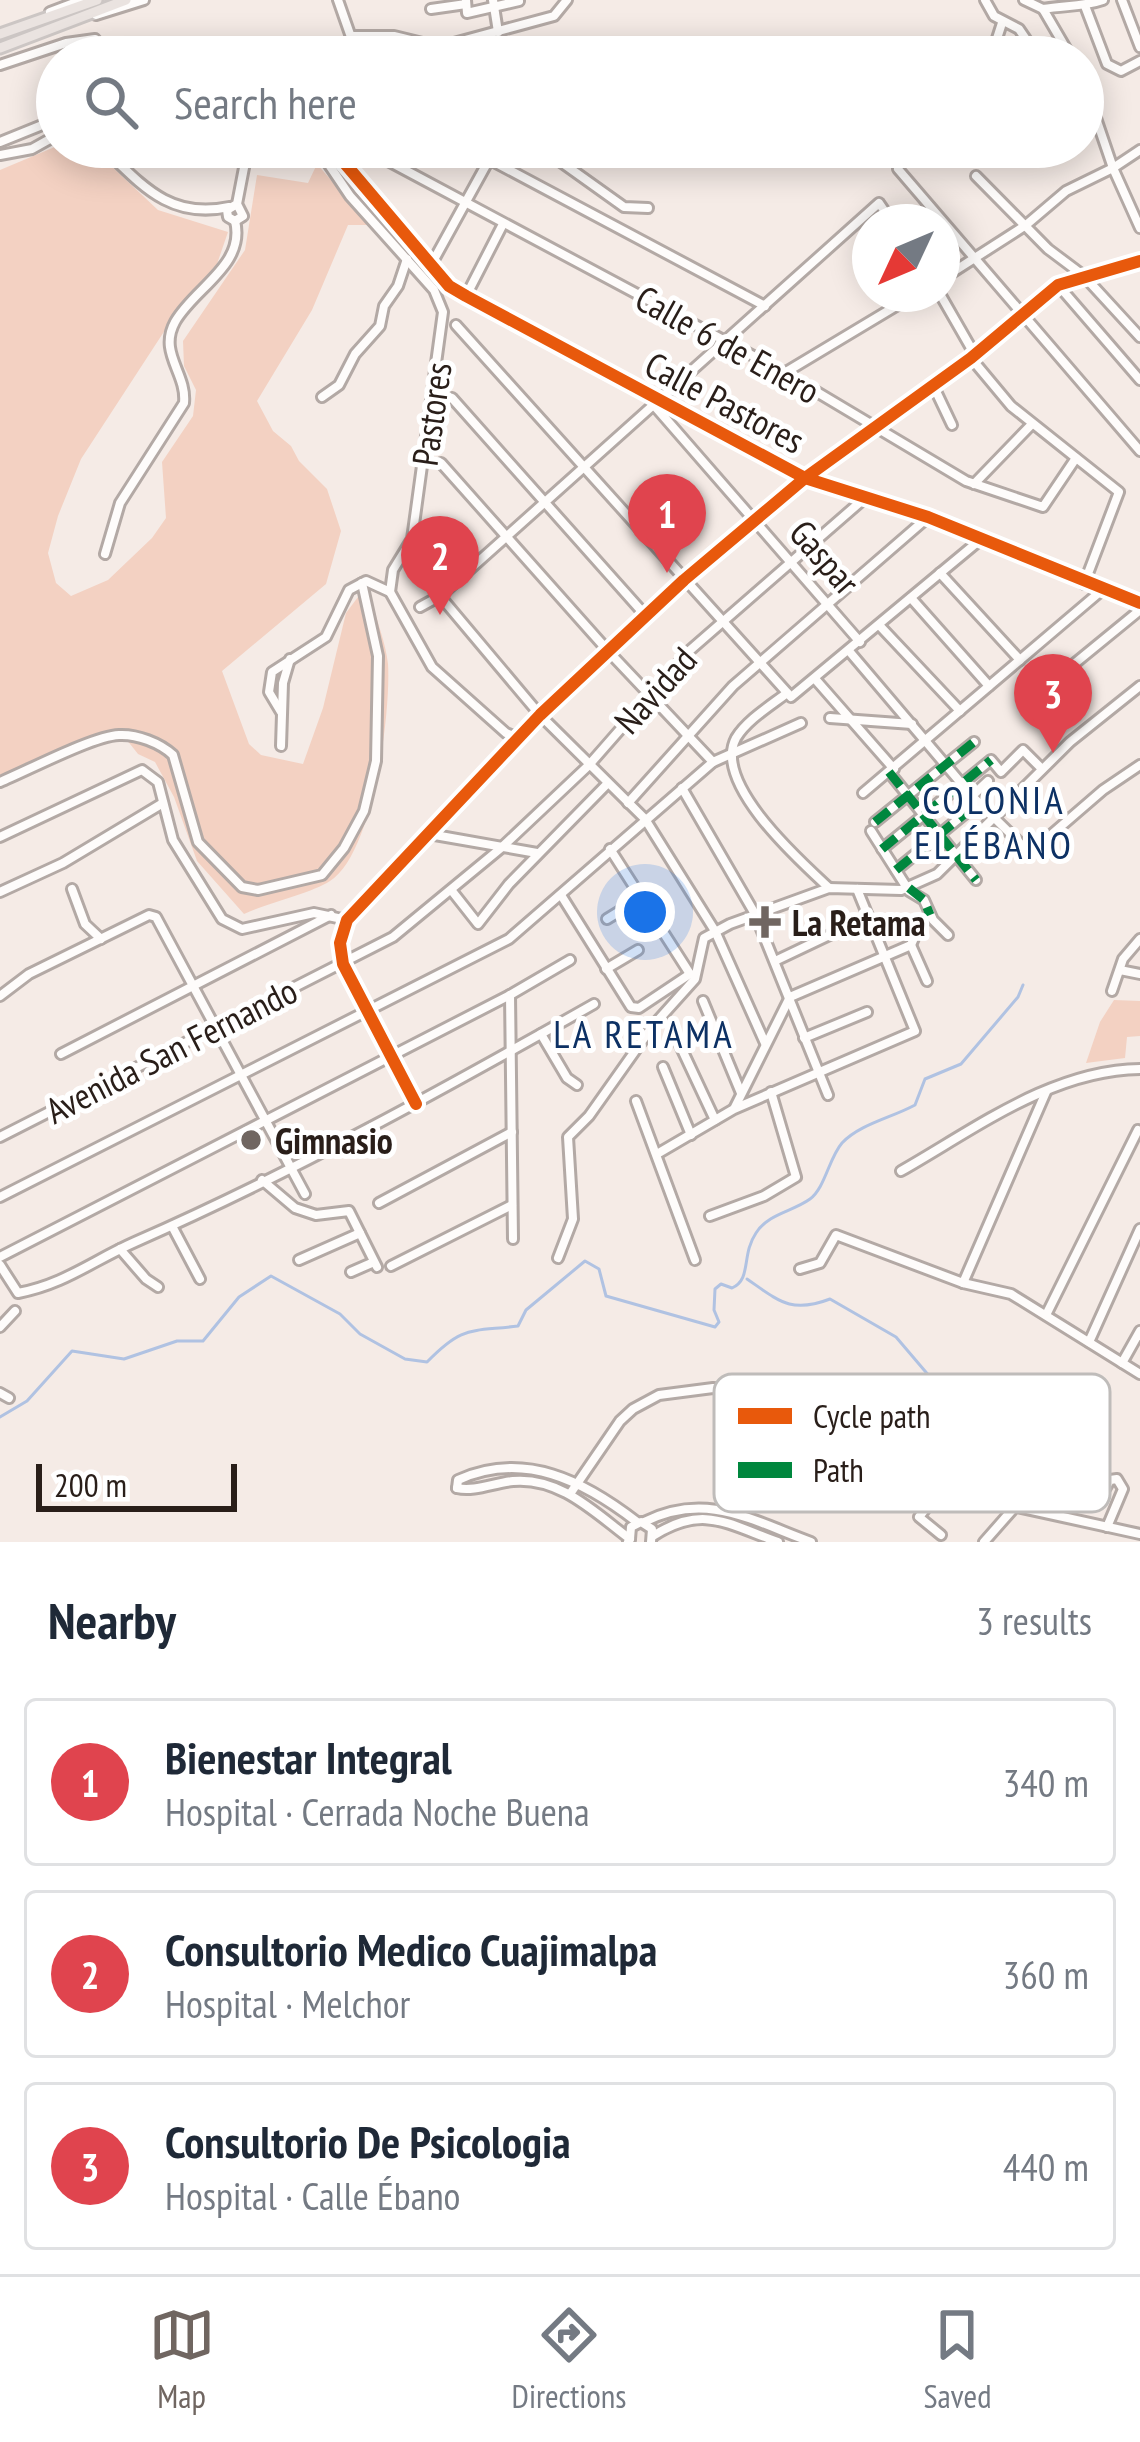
<!DOCTYPE html>
<meta charset="utf-8">
<style>
body{margin:0;font-family:"PT Sans Narrow",sans-serif;background:#f6f6f7;color:#1f2937}
.compass{position:absolute;left:852px;top:204px;width:108px;height:108px;border-radius:50%;background:#fff;box-shadow:0 6px 30px #0003;rotate:226deg}
.scale{position:absolute;left:36px;bottom:30px;width:201px;box-sizing:border-box;padding-left:12px;border:6px solid #291e19;border-top:0;font-size:33px;line-height:42px;white-space:nowrap;color:#291e19;-webkit-text-stroke:9px #fff;paint-order:stroke}
.you{position:absolute;left:645px;top:912px;width:42px;height:42px;margin:-30px;border:9px solid #fff;border-radius:50%;background:#1a73e8;box-shadow:0 0 0 18px #1a73e833}
.badge{display:grid;place-items:center;width:78px;height:78px;border-radius:50%;background:#706661;color:#fff;font-size:39px;font-weight:700}
.pin{position:absolute;translate:-50% -99px;filter:drop-shadow(0 3px 6px #0008)}
.pin::after{content:'';position:absolute;top:63px;width:42px;height:36px;background:inherit;clip-path:polygon(0 0,100% 0,50% 100%)}
.list{margin:0;padding:0;list-style:none}
h2{display:flex;justify-content:space-between;align-items:center;height:156px;margin:0;padding:0 48px;font-size:51px}
h2 small{font-size:39px;font-weight:400;color:#747a83}
.list li{display:grid;grid-template-columns:78px 1fr auto;gap:36px;align-items:center;box-sizing:border-box;height:168px;margin:0 24px 24px;padding:0 24px;border:3px solid #e0e1e3;border-radius:12px}
.list b{display:block;font-size:45px;white-space:nowrap}
.list p{margin:0;font-size:39px;white-space:nowrap;color:#747a83}
.list em{font-size:39px;font-style:normal;color:#747a83}
.icon{flex:none;width:66px;height:66px;fill:none;stroke:currentColor;stroke-width:2;stroke-linecap:round;stroke-linejoin:round}
.map{position:relative;flex:none;width:1140px;height:1542px;overflow:hidden}
.search{position:absolute;background:#fff;box-shadow:0 6px 30px #0003;left:36px;right:36px;top:36px;height:132px;display:flex;align-items:center;gap:30px;box-sizing:border-box;padding:0 42px;border-radius:66px;color:#747a83;font-size:45px}
.sheet{height:732px;background:#fff}
nav{display:flex;justify-content:space-around;align-items:center;box-sizing:border-box;height:168px;border-top:3px solid #e0e1e3;background:#fff;font-size:33px;color:#747a83}
nav a{display:grid;justify-items:center;gap:6px}
nav .on{color:#706661}
.map>svg:first-child{display:block}
.green{fill:#f3d1c2}
.lines{fill:none;stroke-linecap:round;stroke-linejoin:round}
.stream{stroke:#b0c2e2;stroke-width:3}
.minor-casing{stroke:#b3a9a5;stroke-width:14}
.major-casing{stroke:#ccc6c4;stroke-width:15}
.minor{stroke:#fefcfb;stroke-width:8}
.major{stroke:#eae3e0;stroke-width:9}
.quiet{stroke:#00873e;stroke-width:9;stroke-dasharray:18 9;stroke-linecap:butt}
.cycleway-casing{stroke:#fff;stroke-width:20}
.cycleway{stroke:#e8590c;stroke-width:12}
.poi-dot{fill:#706661;stroke:#fff;stroke-width:4.5}
.labels{text-anchor:middle;dominant-baseline:central;stroke-width:10;stroke-linejoin:round;paint-order:stroke}
.street-label{font-size:36px;fill:#291e19;stroke:#fff}
.poi-label{font-size:36px;font-weight:bold;fill:#291e19;stroke:#fff;text-anchor:start}
.neighbourhood-label{font-size:39px;letter-spacing:3px;fill:#0d3164;stroke:#fff}
.key{fill:#fff;stroke:#bfbcba;stroke-width:3}
.key-label{font-size:33px;fill:#291e19}
</style>
<div class="map">
<svg width="1140" height="1542" viewBox="0 0 1140 1542">
<rect width="100%" height="100%" fill="#f5ebe6"/>
<g class="green">
<polygon points="358,38 399,44 428,56 363,57"/>
<path d="M57 146 91 147 158 210 228 232 217 264 182 304 81 459 58 516 48 553 56 583 71 596 108 580 152 538 166 518 162 462 193 416 196 390 184 366 183 341 245 250 257 175 308 183 317 164 370 225H348L312 310 257 401 273 431 291 446 299 461 327 489 341 531 326 584 222 671 249 744 261 755 303 764 323 708 346 613 358 597 372 602C377 622 386 644 388 664 391 713 373 854 330 881 312 893 268 903 244 914L197 861 174 797 155 762 138 754 119 730 0 775V170Z"/>
<polygon points="1114,1000 1140,1001 1140,1036 1127,1037 1125,1058 1086,1063 1100,1022"/>
</g>
<g class="lines">
<g class="stream">
<path d="M747 1279C779 1301 791 1314 830 1299L896 1337 976 1431"/>
<path d="M0 1417 27 1401 72 1351 124 1359 177 1341H203L239 1297 271 1276 340 1314 360 1334 405 1359 427 1362C463 1325 470 1332 518 1326L526 1310 585 1261 599 1269 606 1296 715 1327 719 1322 714 1310 715 1289 721 1284 732 1288C752 1279 741 1255 756 1233 769 1213 792 1212 810 1199 825 1188 829 1158 842 1143 860 1124 891 1118 915 1105L925 1079 961 1064 1018 997 1023 985"/>
</g>
<g class="minor-casing">
<g id="minor">
<polyline points="338,0 358,57"/>
<polyline points="466,0 467,13 519,1"/>
<polyline points="493,0 498,32"/>
<polyline points="985,0 994,16 1019,29 1038,57"/>
<polyline points="1024,0 1043,9 1071,57"/>
<polyline points="1122,0 1140,47"/>
<polyline points="1085,6 1107,64 1121,71 1140,61"/>
<polyline points="431,9 466,4"/>
<path d="M1043 9C1064 5 1083 7 1103 0"/>
<polyline points="50,12 82,0"/>
<polyline points="96,15 144,0"/>
<polyline points="352,36 394,36 439,47 554,16 567,0"/>
<polyline points="991,57 1002,23"/>
<polyline points="0,65 66,43 95,39"/>
<polyline points="1083,80 1113,168 1140,228"/>
<polyline points="0,142 57,119"/>
<path d="M102 147C141 184 169 220 229 207"/>
<polyline points="317,147 350,196 434,290 443,312 412,539 393,570 390,592 432,667 506,733 518,738"/>
<polyline points="341,147 342,160 449,286 466,296 805,478 928,517 1140,603"/>
<polyline points="362,147 785,373 966,481 1043,507 1076,458"/>
<polyline points="466,147 765,306"/>
<polyline points="540,147 624,207 648,208"/>
<polyline points="956,147 962,154 970,147"/>
<polyline points="0,155 32,149 57,135"/>
<polyline points="898,169 1140,451"/>
<polyline points="976,176 1048,249 1084,276 1140,337"/>
<polyline points="237,204 227,210 228,217 235,221 243,216 237,204 248,147"/>
<polyline points="431,265 496,147"/>
<polyline points="942,279 1026,225 1066,191 1113,168 1140,150"/>
<polyline points="1058,285 1140,380"/>
<polyline points="940,294 975,355"/>
<polyline points="466,296 503,224"/>
<polyline points="456,325 791,697 980,540"/>
<polyline points="971,358 1011,406 1119,492 1084,584"/>
<polyline points="786,372 916,294"/>
<polyline points="933,385 952,425"/>
<polyline points="322,397 339,385 355,354 380,326 384,306 398,286 407,259"/>
<polyline points="452,398 646,616"/>
<polyline points="652,403 860,642"/>
<polyline points="441,463 609,652 713,762"/>
<polyline points="974,484 1032,424"/>
<polyline points="428,527 468,570"/>
<path d="M105 554 120 503 184 403C187 373 158 353 175 322 194 288 246 265 235 221"/>
<polyline points="940,573 1020,660"/>
<polyline points="440,596 540,715 645,819 715,931 765,1043"/>
<polyline points="911,598 989,686"/>
<polyline points="420,607 440,596 879,203 892,222"/>
<polyline points="879,625 960,711"/>
<polyline points="849,651 972,796 1030,853 1103,790 1140,765"/>
<polyline points="816,680 894,769"/>
<polyline points="1041,691 1140,610"/>
<path d="M787 693C770 706 747 720 736 738 712 783 800 861 828 887"/>
<polyline points="281,712 269,692 272,672 326,637 349,590 366,581 390,592"/>
<polyline points="830,718 912,724"/>
<polyline points="281,746 283,683 290,659"/>
<polyline points="889,772 976,880"/>
<path d="M0 782C27 771 93 736 119 735 137 734 160 743 173 755L198 842 242 887 258 890 322 875 344 848 364 811 376 761 378 656 362 583"/>
<polyline points="682,788 755,914 828,1095"/>
<polyline points="863,793 1101,591"/>
<polyline points="972,796 988,781"/>
<polyline points="628,803 733,686 927,518"/>
<polyline points="875,822 974,742"/>
<polyline points="871,831 909,891 924,900 933,920 948,935"/>
<polyline points="429,834 537,853"/>
<polyline points="0,837 142,770 158,782 173,840 222,919 242,929 314,913 347,920"/>
<polyline points="610,849 690,974"/>
<polyline points="882,849 991,760 1001,772 1023,750 1042,769"/>
<polyline points="896,870 978,803"/>
<polyline points="72,889 85,924 101,939"/>
<polyline points="452,891 478,924 509,884 608,783"/>
<polyline points="0,892 63,863 163,803"/>
<polyline points="561,895 631,1007 639,1008 690,974"/>
<polyline points="607,919 641,898"/>
<polyline points="911,945 927,981"/>
<polyline points="911,945 922,920 930,915"/>
<polyline points="775,961 836,932"/>
<polyline points="606,969 638,950"/>
<polyline points="1120,970 1140,974"/>
<polyline points="1112,991 1123,959 1140,939"/>
<polyline points="510,995 513,1239"/>
<polyline points="0,996 29,974 149,915 156,917 305,1194"/>
<polyline points="703,1001 741,1093"/>
<polyline points="541,1034 567,1078 577,1085"/>
<polyline points="804,1038 867,1012"/>
<polyline points="678,1041 715,1120"/>
<polyline points="61,1054 331,915"/>
<polyline points="663,1067 691,1135"/>
<polyline points="636,1101 695,1260"/>
<polyline points="416,1104 343,964 340,943 347,920 540,715 684,580 805,478 971,358 1058,285 1140,261"/>
<polyline points="735,1107 790,997 911,945"/>
<polyline points="0,1137 393,937 501,848 589,765 688,652 866,497"/>
<polyline points="657,1154 734,1109 915,1031 857,889"/>
<path d="M901 1171C975 1129 1052 1070 1140 1069"/>
<polyline points="262,1180 295,1208 316,1215 349,1211 377,1267"/>
<polyline points="0,1197 509,939 713,762 801,723"/>
<polyline points="379,1203 512,1132"/>
<polyline points="710,1216 764,1196 796,1177 771,1092"/>
<polyline points="172,1226 200,1279"/>
<polyline points="120,1249 146,1279 158,1287"/>
<polyline points="0,1257 510,995 570,960"/>
<polyline points="558,1258 573,1219 568,1137 589,1116 652,1027 695,979 704,938 730,924 829,888 901,890 937,874 1070,742 1140,686"/>
<polyline points="299,1260 360,1233"/>
<path d="M0 1265 18 1293C65 1284 92 1261 135 1242 292 1173 444 1089 594 1004"/>
<polyline points="391,1266 512,1205"/>
<polyline points="800,1269 820,1263 836,1235 963,1283 1011,1294 1140,1374"/>
<polyline points="351,1272 374,1262"/>
<polyline points="963,1283 1046,1092"/>
<polyline points="1046,1315 1138,1130"/>
<polyline points="0,1327 15,1311"/>
<polyline points="1089,1342 1140,1229"/>
<polyline points="1122,1363 1140,1331"/>
<polyline points="0,1393 9,1398"/>
<polyline points="1007,1468 1105,1489 1110,1480 1117,1479 1123,1489 1107,1527"/>
<polyline points="875,1483 895,1466 902,1466"/>
<path d="M457 1488 458 1480C524 1450 584 1481 637 1522"/>
<path d="M457 1488C474 1492 494 1483 513 1481 560 1477 594 1512 630 1539L628 1542"/>
<polyline points="940,1490 919,1517 941,1535"/>
<polyline points="570,1494 620,1421 633,1409 659,1395 713,1388 753,1391 780,1394 873,1444 940,1490 1140,1534"/>
<path d="M644 1522C706 1491 751 1520 811 1542"/>
<path d="M653 1536C703 1504 727 1524 778 1542"/>
<polyline points="630,1539 631,1527 641,1522 652,1529 651,1542"/>
<polyline points="984,1542 1013,1509"/>
</g>
</g>
<g class="major-casing">
<g id="major">
<polyline points="0,34 97,0"/>
<polyline points="0,48 126,0"/>
</g>
</g>
<use href="#minor" class="minor"/>
<use href="#major" class="major"/>
<g class="quiet">
<polyline points="889,772 976,880"/>
<polyline points="875,822 974,742"/>
<polyline points="882,849 991,760"/>
<polyline points="896,870 978,803"/>
<polyline points="909,888 924,900 930,915"/>
</g>
<g class="cycleway-casing">
<g id="cycleway">
<polyline points="341,147 342,160 449,286 466,296 805,478 928,517 1140,603"/>
<polyline points="416,1104 343,964 340,943 347,920 540,715 684,580 805,478 971,358 1058,285 1140,261"/>
</g>
</g>
<use href="#cycleway" class="cycleway"/>
</g>
<g class="poi-dot">
<path d="M759 904h12v12h12v12h-12v12h-12v-12h-12v-12h12z"/>
<circle cx="251" cy="1140" r="12"/>
</g>
<g class="labels">
<g class="street-label">
<text transform="translate(728 344) rotate(29)">Calle 6 de Enero</text>
<text transform="translate(725 402) rotate(28)">Calle Pastores</text>
<text transform="translate(431 414) rotate(-82)">Pastores</text>
<text transform="translate(825 557) rotate(49)">Gaspar</text>
<text transform="translate(655 690) rotate(-48)">Navidad</text>
<text transform="translate(171 1050) rotate(-27)">Avenida San Fernando</text>
</g>
<g class="poi-label">
<text x="792" y="922">La Retama</text>
<text x="275" y="1140">Gimnasio</text>
</g>
<g class="neighbourhood-label">
<text x="994" y="799">COLONIA<tspan x="994" dy="45">EL ÉBANO</tspan></text>
<text x="644" y="1033">LA RETAMA</text>
</g>
</g>
<rect x="714" y="1374" width="396" height="138" rx="18" class="key"/>
<rect x="738" y="1408" width="54" height="16" fill="#e8590c"/>
<rect x="738" y="1462" width="54" height="16" fill="#00873e"/>
<g class="key-label">
<text x="813" y="1428">Cycle path</text>
<text x="813" y="1482">Path</text>
</g>
</svg>
<svg class="compass" viewBox="-18 -18 36 36"><path d="M0-13l5 13h-10z" fill="#e53935"/><path d="M0 13l5-13h-10z" fill="#747a83"/></svg>
<div class="scale">200 m</div>
<div class="you"></div>
<div class="pin badge" style="left:667px;top:573px;background:#e0444e">1</div>
<div class="pin badge" style="left:440px;top:615px;background:#e0444e">2</div>
<div class="pin badge" style="left:1053px;top:753px;background:#e0444e">3</div>
<div class="search"><svg class="icon" aria-label="search" viewBox="0 0 24 24"><circle cx="10" cy="10" r="6"/><path d="M15 15l6 6"/></svg>Search here</div>
</div>
<section class="sheet">
<h2>Nearby<small>3 results</small></h2>
<ul class="list">
<li><span class="badge" style="background:#e0444e">1</span><div><b>Bienestar Integral</b><p>Hospital · Cerrada Noche Buena</p></div><em>340 m</em></li>
<li><span class="badge" style="background:#e0444e">2</span><div><b>Consultorio Medico Cuajimalpa</b><p>Hospital · Melchor</p></div><em>360 m</em></li>
<li><span class="badge" style="background:#e0444e">3</span><div><b>Consultorio De Psicologia</b><p>Hospital · Calle Ébano</p></div><em>440 m</em></li>
</ul>
</section>
<nav>
<a class="on"><svg class="icon" aria-label="map" viewBox="0 0 24 24"><path d="M3 6l6-2 6 2 6-2v14l-6 2-6-2-6 2zM9 4v14M15 6v14"/></svg>Map</a>
<a><svg class="icon" aria-label="directions" viewBox="0 0 24 24"><path d="M12 3l9 9-9 9-9-9zM9 14v-3h6M13 9l2 2-2 2"/></svg>Directions</a>
<a><svg class="icon" aria-label="saved" viewBox="0 0 24 24"><path d="M7 4h10v16l-5-4-5 4z"/></svg>Saved</a>
</nav>
